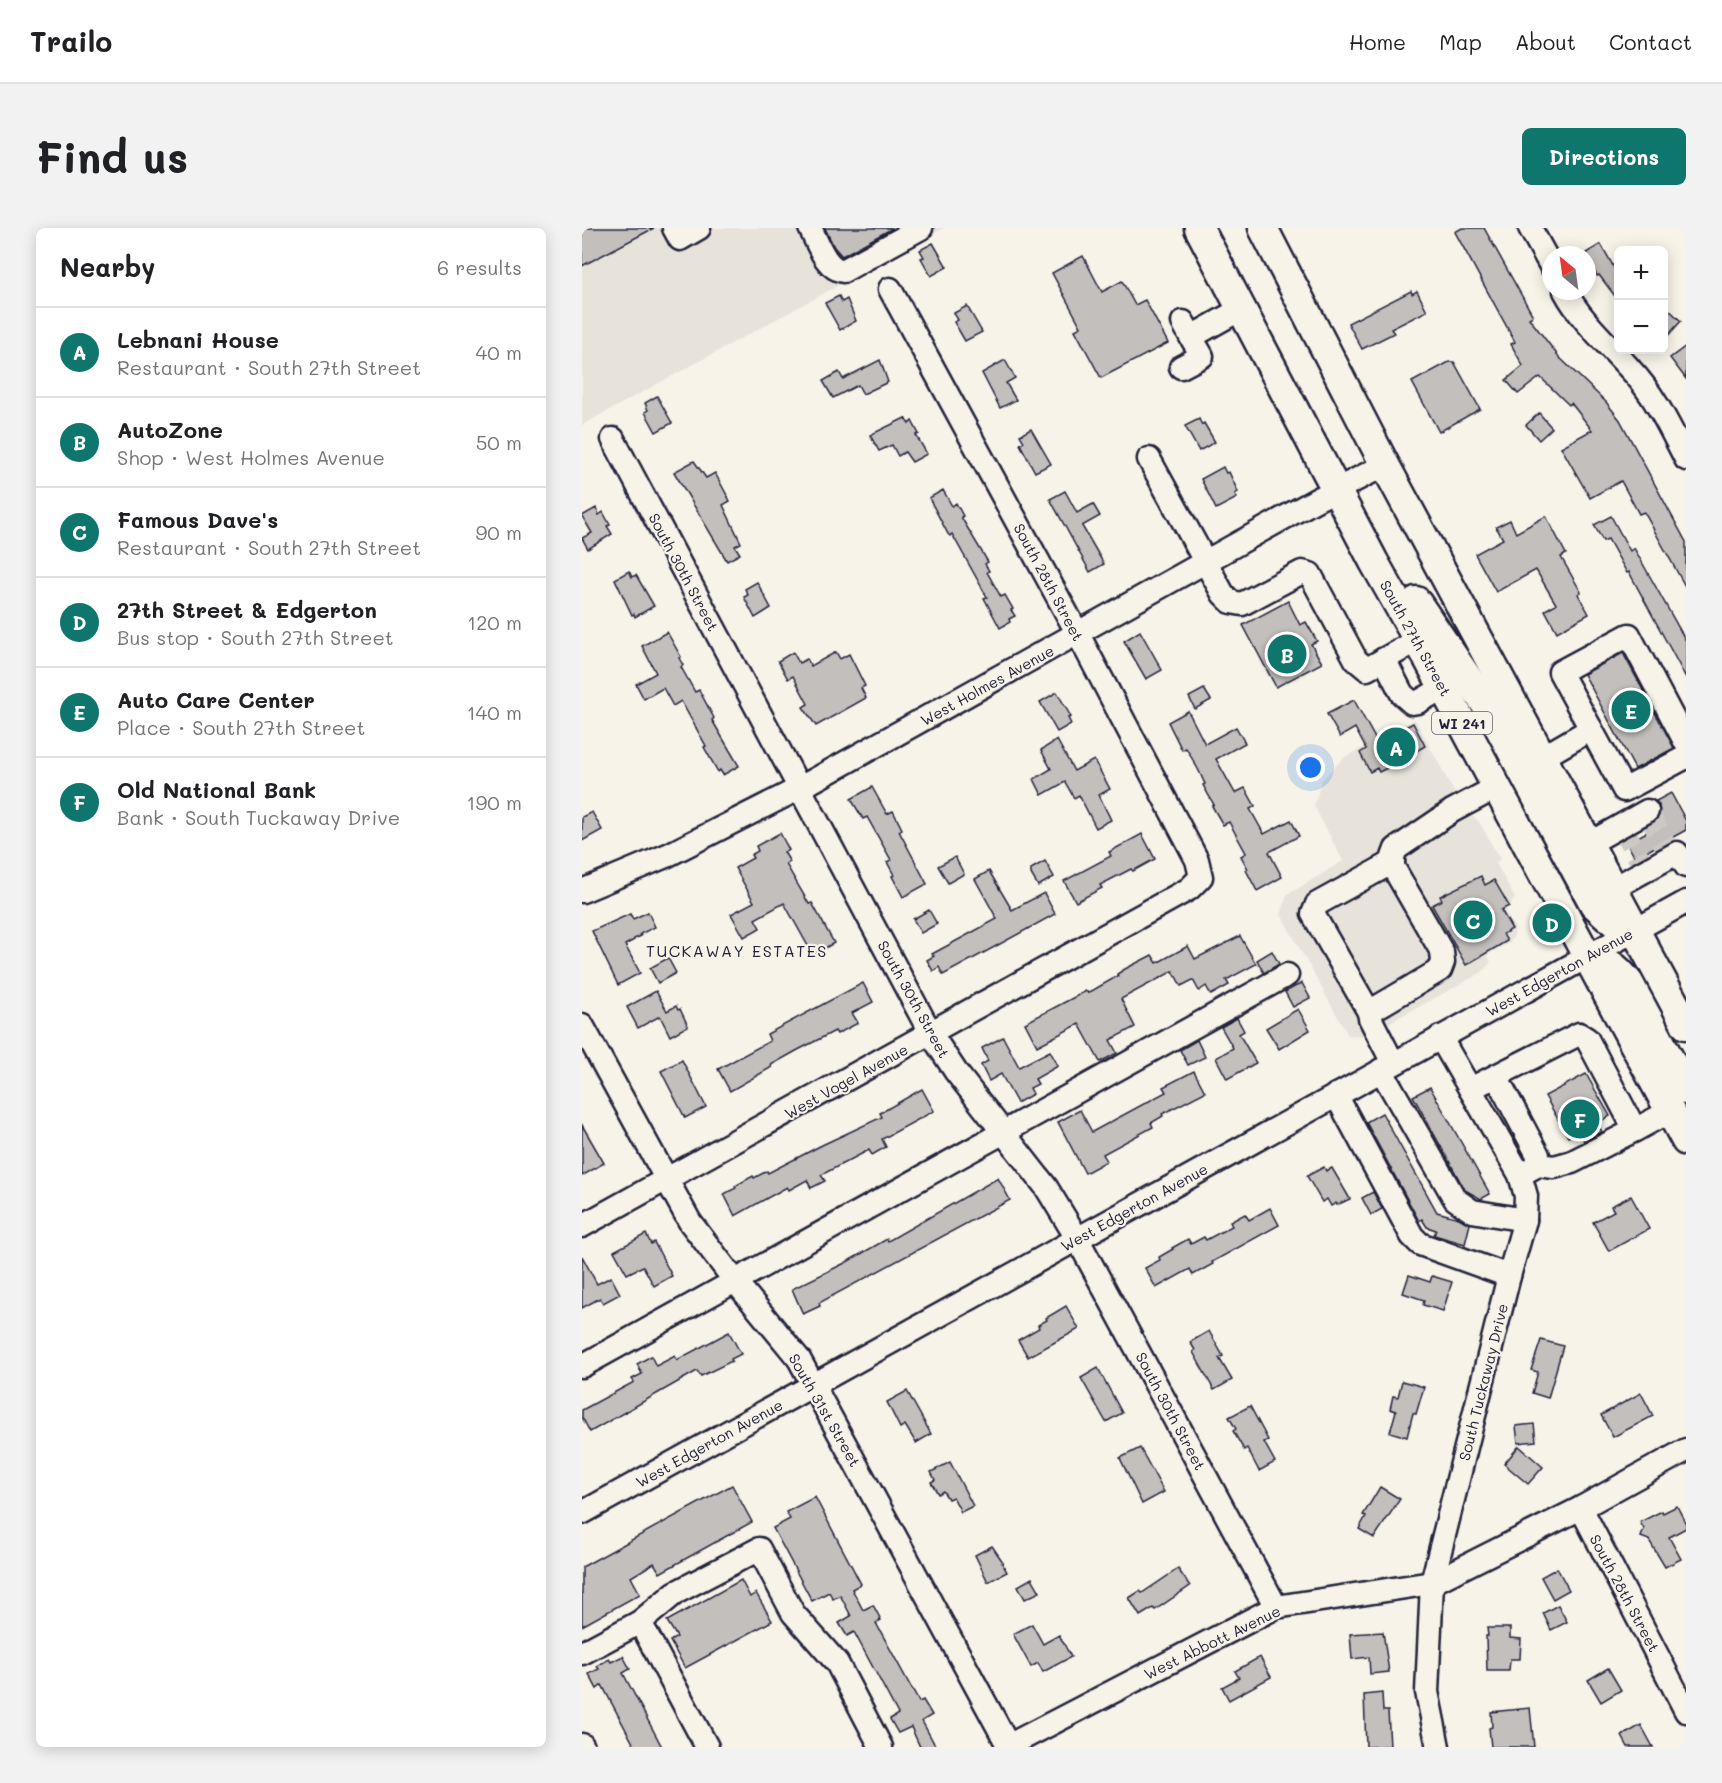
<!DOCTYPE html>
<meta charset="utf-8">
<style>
body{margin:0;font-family:Mali,sans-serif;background:#f2f2f2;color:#202124}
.controls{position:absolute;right:18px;top:18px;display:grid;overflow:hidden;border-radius:9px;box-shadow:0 3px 15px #0003}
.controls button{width:54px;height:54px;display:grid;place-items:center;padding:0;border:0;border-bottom:2px solid #e0e0e0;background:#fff;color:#202124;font:30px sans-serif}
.compass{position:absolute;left:960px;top:18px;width:54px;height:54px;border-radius:50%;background:#fff;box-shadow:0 3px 15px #0003;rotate:331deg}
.you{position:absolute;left:729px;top:540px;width:21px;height:21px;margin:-15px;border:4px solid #fff;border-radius:50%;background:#1a73e8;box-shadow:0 0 0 9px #1a73e833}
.badge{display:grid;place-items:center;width:39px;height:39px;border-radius:50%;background:#0f766e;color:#fff;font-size:20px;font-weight:700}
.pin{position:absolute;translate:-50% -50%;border:3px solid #fff;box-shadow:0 2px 6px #0006}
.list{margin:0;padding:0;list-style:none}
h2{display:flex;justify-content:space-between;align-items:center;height:78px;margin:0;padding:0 24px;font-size:26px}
h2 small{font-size:20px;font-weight:400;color:#757577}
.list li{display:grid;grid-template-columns:39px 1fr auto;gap:18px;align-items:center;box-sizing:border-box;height:90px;padding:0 24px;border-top:2px solid #e0e0e0}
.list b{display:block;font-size:22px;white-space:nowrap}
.list p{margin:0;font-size:20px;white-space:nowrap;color:#757577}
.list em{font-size:20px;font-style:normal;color:#757577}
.map{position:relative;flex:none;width:1104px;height:1519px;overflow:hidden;border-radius:9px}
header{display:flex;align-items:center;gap:36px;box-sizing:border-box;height:84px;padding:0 30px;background:#fff;border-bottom:2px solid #e0e0e0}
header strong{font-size:28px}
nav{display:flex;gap:33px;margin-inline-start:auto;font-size:21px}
.intro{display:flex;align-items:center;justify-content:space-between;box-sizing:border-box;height:144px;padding:0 36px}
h1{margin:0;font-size:42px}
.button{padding:15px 27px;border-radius:9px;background:#0f766e;color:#fff;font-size:21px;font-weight:700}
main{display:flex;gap:36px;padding:0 36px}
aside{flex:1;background:#fff;border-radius:9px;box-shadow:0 3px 15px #0003}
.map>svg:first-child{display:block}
.built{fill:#e7e3db}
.building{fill:#c2bfbd;stroke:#22223b;stroke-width:1.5}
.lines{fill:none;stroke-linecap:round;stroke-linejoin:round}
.minor-tunnel{stroke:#ccc9c5;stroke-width:22;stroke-dasharray:22 11;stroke-linecap:butt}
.minor-casing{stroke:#22223b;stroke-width:27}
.major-casing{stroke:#22223b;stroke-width:33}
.minor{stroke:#f7f3e8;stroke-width:22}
.major{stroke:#f7f3e8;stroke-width:28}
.labels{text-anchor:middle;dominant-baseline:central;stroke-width:4.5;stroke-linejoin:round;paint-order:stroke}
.shield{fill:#f7f3e8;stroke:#62616f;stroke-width:1.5}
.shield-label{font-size:14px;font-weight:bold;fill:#22223b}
.street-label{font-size:15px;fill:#22223b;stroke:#f7f3e8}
.neighbourhood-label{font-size:16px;letter-spacing:1.5px;fill:#22223b;stroke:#f7f3e8}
</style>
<header>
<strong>Trailo</strong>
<nav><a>Home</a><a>Map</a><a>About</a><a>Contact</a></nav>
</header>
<div class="intro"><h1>Find us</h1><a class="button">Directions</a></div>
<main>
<aside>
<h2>Nearby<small>6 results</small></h2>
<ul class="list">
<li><span class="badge">A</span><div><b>Lebnani House</b><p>Restaurant · South 27th Street</p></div><em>40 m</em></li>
<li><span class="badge">B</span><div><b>AutoZone</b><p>Shop · West Holmes Avenue</p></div><em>50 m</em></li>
<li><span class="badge">C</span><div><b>Famous Dave's</b><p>Restaurant · South 27th Street</p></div><em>90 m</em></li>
<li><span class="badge">D</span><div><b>27th Street &amp; Edgerton</b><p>Bus stop · South 27th Street</p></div><em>120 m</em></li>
<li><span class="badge">E</span><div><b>Auto Care Center</b><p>Place · South 27th Street</p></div><em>140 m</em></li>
<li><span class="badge">F</span><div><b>Old National Bank</b><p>Bank · South Tuckaway Drive</p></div><em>190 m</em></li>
</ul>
</aside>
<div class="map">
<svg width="1104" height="1519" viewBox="0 0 1104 1519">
<rect width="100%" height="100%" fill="#f7f3e8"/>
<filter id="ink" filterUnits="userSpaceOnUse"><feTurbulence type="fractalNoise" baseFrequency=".0167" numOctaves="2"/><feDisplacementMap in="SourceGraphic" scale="12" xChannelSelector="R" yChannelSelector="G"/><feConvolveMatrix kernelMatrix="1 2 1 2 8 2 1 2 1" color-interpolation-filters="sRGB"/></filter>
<g filter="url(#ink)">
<g class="built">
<polygon points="0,0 362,0 0,197"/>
<polygon points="833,491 886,590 892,589 897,594 918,631 914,635 933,670 923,684 933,701 932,708 928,714 905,727 909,734 899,745 783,808 766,807 699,687 705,667 761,633 732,578 740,551 762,530"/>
</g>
<g class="building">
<polygon points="0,0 72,0 0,38"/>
<polygon points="243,0 311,0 260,28 252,19"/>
<polygon points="880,0 902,0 951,88 947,90 977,129 1024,174 1038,192 1104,314 1104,360 1062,284 1057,286 1039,253 1008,270 979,219 1010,202 989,175 987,177 958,149 936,166 924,152 941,138 929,116 933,114 873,4"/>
<polygon points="351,15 365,39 349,48 339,30 342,29 338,22"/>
<polygon points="1019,16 1036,47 1036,72 1017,47 1015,48 1004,25"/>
<polygon points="501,28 520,64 540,53 553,77 563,72 586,115 519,150 493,102 499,99 470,45"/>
<polygon points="829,63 830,66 835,63 845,83 809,101 812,105 780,121 766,95"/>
<polygon points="257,68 260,74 265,71 274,93 258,102 243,75"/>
<polygon points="1082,77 1099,93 1082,112"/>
<polygon points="385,78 400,104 383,113 372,94 376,92 372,85"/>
<polygon points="1104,118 1104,151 1088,130"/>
<polygon points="298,132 306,154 281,166 276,157 251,170 241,153 257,144 261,151"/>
<polygon points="423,132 433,150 424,155 434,172 418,180 400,145"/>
<polygon points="867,134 872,134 898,181 857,204 830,154"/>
<polygon points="75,168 90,195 74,204 63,184 66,182 63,175"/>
<polygon points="957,185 970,200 957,212 944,197"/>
<polygon points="323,190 327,196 330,193 337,206 334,207 345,226 330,234 323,224 316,228 310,217 297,223 288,207"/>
<polygon points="617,191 620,197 622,195 633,214 617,223 603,198"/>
<polygon points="449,201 469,236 453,244 438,216 442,214 438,207"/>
<polygon points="112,233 124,250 133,245 148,273 141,277 159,315 153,318 158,326 145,333 92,244"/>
<polygon points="641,239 644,245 647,244 656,264 653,266 655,270 634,281 619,251"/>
<polygon points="361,262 370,278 374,275 381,288 379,289 406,334 403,336 407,343 405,344 419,369 423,367 431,381 429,382 433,388 427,391 428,394 418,400 402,370 405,369 370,306 368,308 366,306 347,270"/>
<polygon points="483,263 495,285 511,276 518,288 500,298 522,336 508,344 468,271"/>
<polygon points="14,280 17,287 21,284 28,297 25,298 30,306 6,321 0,310 10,305 0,288"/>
<polygon points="964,288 984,326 979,329 999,364 996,366 1007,386 975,404 963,382 974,376 954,342 914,364 893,326 921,311 914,299 928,292 934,305"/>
<polygon points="1029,288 1048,323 1052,320 1104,413 1104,450 1047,344 1045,345 1026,311 1021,313 1012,297"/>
<polygon points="47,343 50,349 54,347 72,378 53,389 52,386 50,387 33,351"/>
<polygon points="175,354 189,380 173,390 162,369 166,367 163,361"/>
<polygon points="706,373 718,397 724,394 735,413 729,416 740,435 694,459 661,397"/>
<polygon points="558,403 580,442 564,451 542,413"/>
<polygon points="85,404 99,429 97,430 101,437 99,439 113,464 117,462 132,490 130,492 157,538 141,547 138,542 136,544 122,519 124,518 99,473 91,478 81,460 62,471 54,456 74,445 60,418"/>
<polygon points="211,424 217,435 225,431 229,438 254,424 258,431 267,426 283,458 279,460 284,470 234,498 221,479 226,476 211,448 206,451 196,433"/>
<polygon points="1041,425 1092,520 1053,541 1002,446"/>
<polygon points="622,461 629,472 613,481 607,469"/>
<polygon points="475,464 489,489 486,490 489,496 475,504 458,474"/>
<polygon points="772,472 795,514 831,495 843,518 824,529 827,534 815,541 813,536 797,544 795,540 788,544 778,525 784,521 773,500 758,509 745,486"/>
<polygon points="606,483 623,516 654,499 663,515 634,531 653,565 663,560 673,578 668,581 682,606 709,592 717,608 687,624 700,649 675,663 664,642 666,641 659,628 664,625 647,594 641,597 630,578 632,577 621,557 623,556 616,541 604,520 600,522 586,494"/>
<polygon points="475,512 492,543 512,532 528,561 517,567 529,592 514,600 497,567 492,570 483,554 460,567 452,551 469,541 459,522"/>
<polygon points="290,559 305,586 311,583 320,601 317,603 345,656 321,669 310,648 312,647 305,634 309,632 285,589 281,591 269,571"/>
<polygon points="1089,565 1104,593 1104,602 1053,630 1045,615 1081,595 1077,588 1077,577 1074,573"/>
<polygon points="10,584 20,602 0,613 0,589"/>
<polygon points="198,605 207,622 202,624 208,634 204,636 227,676 230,675 252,715 231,727 202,675 173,691 178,700 162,709 149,686 172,674 153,640 171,630 169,627 176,623 174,618"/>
<polygon points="560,606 573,631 551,643 549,641 518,657 520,660 494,674 482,653 529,628 527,624"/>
<polygon points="373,629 382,646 366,655 356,638"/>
<polygon points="463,633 472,649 456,658 449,646 449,641"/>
<polygon points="407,643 430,682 462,665 473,686 361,747 357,739 351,743 345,732 352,728 350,726 415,691 393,651"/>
<polygon points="899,648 903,657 912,652 927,678 919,682 930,701 921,706 925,713 884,737 850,677 860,672 858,668"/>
<polygon points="347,682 355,696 339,705 331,691"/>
<polygon points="66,684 73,699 58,706 59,708 52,711 52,712 43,717 58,745 36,757 10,703 48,686 51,691"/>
<polygon points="658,708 674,736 644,752 647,757 629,767 624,758 617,763 611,752 599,758 591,743 539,771 553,799 528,812 535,825 518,834 497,796 455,818 443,795 504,763 506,765 536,748 535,746 543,741 570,727 575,735 606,718 613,731"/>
<polygon points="690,723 697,736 682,745 675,732"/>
<polygon points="86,730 94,745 76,755 68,740"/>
<polygon points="281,755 291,774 270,785 276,795 255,806 253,803 216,822 189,837 190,839 148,863 136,841 188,813 185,806"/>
<polygon points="720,755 728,770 711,779 703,764"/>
<polygon points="74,763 85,783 94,778 96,782 98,781 106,798 88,808 78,788 56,800 45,779"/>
<polygon points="716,781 728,802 697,821 684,800"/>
<polygon points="655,790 662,803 657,806 674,835 645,851 634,830 651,820 639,799"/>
<polygon points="421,809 437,839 468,823 476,838 453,851 456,856 448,860 451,866 435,875 419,846 407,853 399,837 406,833 400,820"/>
<polygon points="615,812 623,829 606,837 598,822"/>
<polygon points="100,832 124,879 103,890 79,843"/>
<polygon points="612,843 623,864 580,886 581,888 569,895 571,899 521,926 525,933 503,945 476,894 498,882 510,904 584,864 581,859"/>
<polygon points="1004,846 1028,888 1015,895 1020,904 1002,913 997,904 986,909 963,868"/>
<polygon points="848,859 908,966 899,971 883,962 831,868"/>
<polygon points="340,861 352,883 300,911 304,919 290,927 287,922 239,947 243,953 229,960 225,952 207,962 205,959 153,988 142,966 154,960 153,958 171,948 172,950 185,943 186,945 240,917 300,889 298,885"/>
<polygon points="800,885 855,984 877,990 888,996 883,1016 852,1007 854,1002 845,999 840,991 837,993 784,894"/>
<polygon points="0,897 22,935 0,948"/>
<polygon points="742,939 744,943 750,940 768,971 755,977 754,975 749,978 745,971 740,974 725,948"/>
<polygon points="416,950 428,972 237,1075 238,1078 221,1086 210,1061 263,1035 305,1011 306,1013"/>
<polygon points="791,964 800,981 789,987 780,970"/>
<polygon points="1049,968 1067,1001 1027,1023 1011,994 1032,983 1029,978"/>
<polygon points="688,980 697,997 630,1034 631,1036 611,1047 608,1041 574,1060 563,1040 578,1032 577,1029 591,1021 590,1020 606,1011 609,1016 622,1009 624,1012 650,998 648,994 663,986 667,992"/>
<polygon points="64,1006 69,1016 72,1014 90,1048 72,1058 61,1038 45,1046 32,1023"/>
<polygon points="0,1028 15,1056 29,1049 38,1066 21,1075 18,1070 0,1080"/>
<polygon points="827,1047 848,1054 850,1048 870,1054 861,1083 841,1077 842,1072 821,1065"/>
<polygon points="484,1078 497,1101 446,1129 436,1112 457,1100 456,1097 465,1092 464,1090"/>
<polygon points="627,1103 641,1128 637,1130 650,1152 632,1162 611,1124 613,1122 608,1114"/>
<polygon points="147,1104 159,1126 149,1131 150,1133 119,1148 115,1143 8,1204 0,1189 0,1182 52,1154 50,1151 60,1146 55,1136 69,1128 74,1138 93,1128 95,1132"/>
<polygon points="959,1112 981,1118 966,1170 950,1165 956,1144 949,1142"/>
<polygon points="516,1140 540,1185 524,1194 499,1150"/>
<polygon points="820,1153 842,1159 834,1186 831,1185 825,1209 808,1204 814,1183 808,1181 811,1168 816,1169"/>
<polygon points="325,1163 349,1206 334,1215 323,1197 318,1200 305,1174"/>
<polygon points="1059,1165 1071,1188 1031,1209 1019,1187"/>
<polygon points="668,1178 686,1212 682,1214 693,1234 677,1243 665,1220 662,1222 651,1203 654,1201 647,1189"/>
<polygon points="952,1196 954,1213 936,1215 934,1198"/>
<polygon points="937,1218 961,1239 946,1256 922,1236"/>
<polygon points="558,1220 582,1264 560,1276 538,1230"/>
<polygon points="368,1234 391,1278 379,1284 371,1269 366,1271 361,1263 356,1266 349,1254 353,1252 349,1244"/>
<polygon points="150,1257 170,1294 78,1345 72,1335 49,1349 58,1366 0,1398 0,1339"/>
<polygon points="798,1259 818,1271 792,1310 777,1301 784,1288 781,1287"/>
<polygon points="233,1269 279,1356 270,1361 281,1382 291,1377 299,1392 294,1395 337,1474 341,1472 350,1487 340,1493 354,1519 338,1519 329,1499 316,1505 308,1491 316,1486 272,1404 265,1408 257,1395 269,1388 258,1367 251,1371 247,1364 230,1373 191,1300 208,1291 204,1284"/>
<polygon points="1095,1278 1104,1296 1104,1300 1087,1309 1099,1331 1083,1339 1067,1312 1059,1309 1062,1301 1058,1294 1080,1283 1081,1285"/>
<polygon points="410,1318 421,1334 420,1335 425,1344 406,1354 393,1327"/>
<polygon points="975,1340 987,1362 971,1371 959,1349"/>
<polygon points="596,1341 608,1358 573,1382 571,1380 558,1388 547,1370 558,1363 560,1365"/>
<polygon points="450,1350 458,1364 443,1371 436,1358"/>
<polygon points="159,1352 168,1369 174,1365 190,1393 103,1440 88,1413 95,1409 85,1393"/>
<polygon points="976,1377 985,1394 969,1402 961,1385"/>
<polygon points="450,1396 461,1416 477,1407 489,1429 461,1444 456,1435 449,1439 431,1406"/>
<polygon points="905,1400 928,1400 928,1410 939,1411 938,1431 928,1431 927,1443 905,1443 904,1408 906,1408"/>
<polygon points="801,1404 807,1444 788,1446 787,1429 770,1431 768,1406"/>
<polygon points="41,1428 48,1441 41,1445 80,1519 53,1519 20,1457 15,1461 7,1446 17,1441 15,1438 27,1431 29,1434"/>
<polygon points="678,1429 689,1449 647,1472 640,1459 657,1450 653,1443"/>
<polygon points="1026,1440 1039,1462 1019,1474 1006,1452"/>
<polygon points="800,1465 801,1483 806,1483 808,1518 784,1519 782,1467"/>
<polygon points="948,1480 952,1519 909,1519 907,1500 910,1499 909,1484"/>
<polygon points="1059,1497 1071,1519 1046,1519 1040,1508"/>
</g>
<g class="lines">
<g class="minor-tunnel">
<polyline points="1065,583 1089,628"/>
<polyline points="1039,597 1064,643"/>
</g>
<g class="minor-casing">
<g id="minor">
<polyline points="92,0 98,11 117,0"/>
<path d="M228 0C236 15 243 40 261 43L339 0"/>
<polyline points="948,0 969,38"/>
<path d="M983 63C1000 94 1025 115 1048 141 1073 167 1088 200 1104 231"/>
<polyline points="601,94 609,109 659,81"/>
<polyline points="599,139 620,128 609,109"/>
<polyline points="31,211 349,806 374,844 464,959 495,1010 694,1379"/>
<polyline points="567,231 641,366 649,374 660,376 720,344 728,346 774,432 785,441 836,412"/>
<polyline points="802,431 820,466 830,475 836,474 861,460"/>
<polyline points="1104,515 1047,407 978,444 1042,562 1104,529"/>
<polyline points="961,529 1009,501"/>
<polyline points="1008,615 1065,583"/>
<polyline points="1032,660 1095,625 1104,638"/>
<polyline points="0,663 86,627 218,560 734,272 803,237"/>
<polyline points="787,784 731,686 735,676 811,634"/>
<polyline points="0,797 108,994 153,1053 217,1131 427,1519"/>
<polyline points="811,835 788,790 787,784 858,742 861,734 860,724 811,639 811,629 814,621 870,583 915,559"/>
<polyline points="799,842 873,971 890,983 943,992"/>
<polyline points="914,848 956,927 956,937 938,947"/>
<polyline points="888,861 997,806 1005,811 1053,902 1088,883"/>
<polyline points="754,867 830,1008 838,1016 927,1048"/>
<polyline points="956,937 972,939 990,934 1053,902"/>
<polyline points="0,998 607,661 619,649 615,632 496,406 308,61"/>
<polyline points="0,1138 705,747"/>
<polyline points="999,1280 1104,1483"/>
<polyline points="0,1285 1104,674"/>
<polyline points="58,1394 125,1519"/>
<polyline points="0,1425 58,1394 93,1365 177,1321 211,1385 255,1435 299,1519"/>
<polyline points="0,1517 1,1519"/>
<polyline points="426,1518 694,1379 850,1355 999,1280 1104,1222"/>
<polyline points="856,1519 845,1464 850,1355 927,1048 943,992 944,968 938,947 858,809"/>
</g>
</g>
<g class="major-casing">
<g id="major">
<polyline points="617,0 792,334 836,412 1104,913"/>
<polyline points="681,0 803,237 1104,797"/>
<polyline points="834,373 910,486 1012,676 1035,697 1054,701"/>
<path d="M1005 728C1026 733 1034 738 1047 755L1104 862"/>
</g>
</g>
<use href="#minor" class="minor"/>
<use href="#major" class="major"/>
</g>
</g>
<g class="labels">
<rect class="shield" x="850" y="484" width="60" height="22" rx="4.5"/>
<g class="shield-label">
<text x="880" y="495">WI 241</text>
</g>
<g class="street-label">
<text transform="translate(102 344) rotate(62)">South 30th Street</text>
<text transform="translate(467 354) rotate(62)">South 28th Street</text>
<text transform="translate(834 410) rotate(61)">South 27th Street</text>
<text transform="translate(405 457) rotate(-29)">West Holmes Avenue</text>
<text transform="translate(977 744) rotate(-29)">West Edgerton Avenue</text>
<text transform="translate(332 771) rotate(61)">South 30th Street</text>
<text transform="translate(264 853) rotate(-29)">West Vogel Avenue</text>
<text transform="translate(552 979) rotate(-29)">West Edgerton Avenue</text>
<text transform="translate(901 1154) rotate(-76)">South Tuckaway Drive</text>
<text transform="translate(243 1182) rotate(60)">South 31st Street</text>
<text transform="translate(589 1183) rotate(62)">South 30th Street</text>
<text transform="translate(127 1215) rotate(-29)">West Edgerton Avenue</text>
<text transform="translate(1043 1365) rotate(62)">South 28th Street</text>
<text transform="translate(630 1414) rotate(-26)">West Abbott Avenue</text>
</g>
<g class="neighbourhood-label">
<text x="155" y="722">TUCKAWAY ESTATES</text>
</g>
</g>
</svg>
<div class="controls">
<button>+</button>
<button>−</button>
</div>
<svg class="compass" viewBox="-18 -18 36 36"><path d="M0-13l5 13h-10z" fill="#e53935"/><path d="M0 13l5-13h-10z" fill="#757577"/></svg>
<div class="you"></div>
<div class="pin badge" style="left:814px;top:519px">A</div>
<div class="pin badge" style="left:705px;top:426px">B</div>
<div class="pin badge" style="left:891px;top:692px">C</div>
<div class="pin badge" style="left:970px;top:695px">D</div>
<div class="pin badge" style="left:1049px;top:482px">E</div>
<div class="pin badge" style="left:998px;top:891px">F</div>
</div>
</main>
